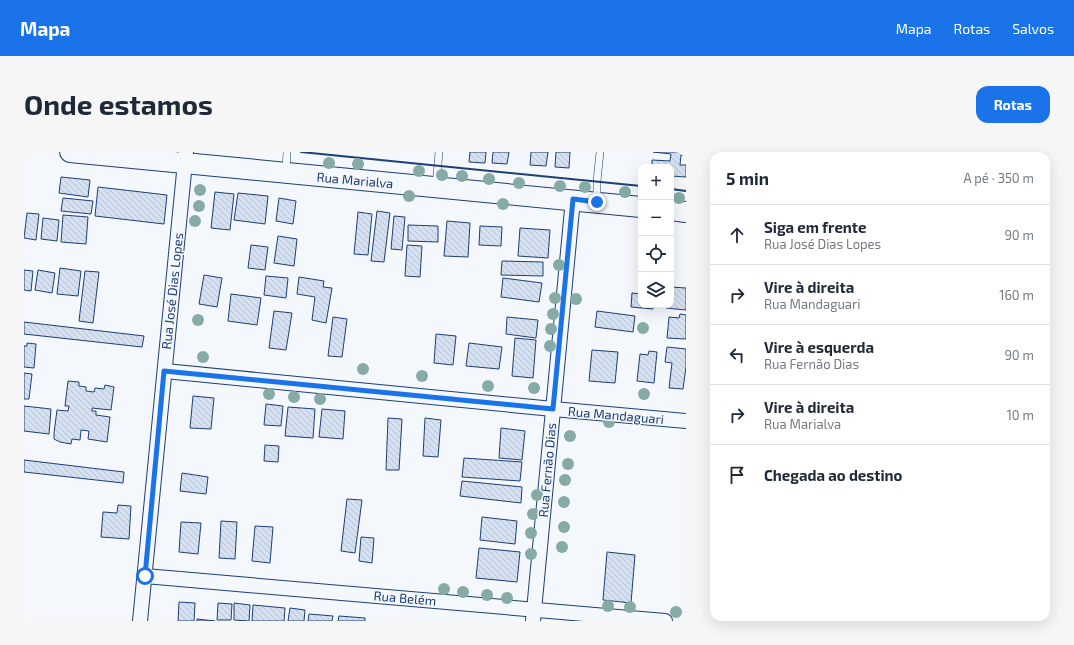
<!DOCTYPE html>
<html lang="pt">
<meta charset="utf-8">
<style>
body{margin:0;font-family:"Exo 2",sans-serif;background:#f6f6f7;color:#1f2937}
.controls{position:absolute;right:12px;top:12px;display:grid;overflow:hidden;border-radius:8px;box-shadow:0 4px 16px #0002}
.controls button{width:36px;height:36px;display:grid;place-items:center;padding:0;border:0;border-bottom:1px solid #e0e1e3;background:#fff;color:#1f2937;font:20px sans-serif}
.stop{position:absolute;width:12px;height:12px;margin:-9px;border:3px solid #1a73e8;border-radius:50%;background:#fff}
.stop.end{background:#1a73e8;border-color:#fff;box-shadow:0 1px 4px #0008}
.list{margin:0;padding:0;list-style:none}
h2{display:flex;justify-content:space-between;align-items:center;height:52px;margin:0;padding:0 16px;font-size:17px}
h2 small{font-size:13px;font-weight:400;color:#747a83}
.list li{display:grid;grid-template-columns:26px 1fr auto;gap:12px;align-items:center;box-sizing:border-box;height:60px;padding:0 16px;border-top:1px solid #e0e1e3}
.list b{display:block;font-size:15px;white-space:nowrap}
.list p{margin:0;font-size:13px;white-space:nowrap;color:#747a83}
.list em{font-size:13px;font-style:normal;color:#747a83}
.icon{flex:none;width:22px;height:22px;fill:none;stroke:currentColor;stroke-width:2;stroke-linecap:round;stroke-linejoin:round}
.map{position:relative;flex:none;width:662px;height:469px;overflow:hidden;border-radius:12px}
header{display:flex;align-items:center;gap:24px;box-sizing:border-box;height:56px;padding:0 20px;background:#1a73e8;color:#fff}
header strong{font-size:19px}
nav{display:flex;gap:22px;margin-inline-start:auto;font-size:14px}
.intro{display:flex;align-items:center;justify-content:space-between;box-sizing:border-box;height:96px;padding:0 24px}
h1{margin:0;font-size:28px}
.button{padding:10px 18px;border-radius:12px;background:#1a73e8;color:#fff;font-size:14px;font-weight:700}
main{display:flex;gap:24px;padding:0 24px}
aside{flex:1;background:#fff;border-radius:12px;box-shadow:0 4px 16px #0002}
.map>svg:first-child{display:block}
.building{fill:url(#building-back-hatch);stroke:#1d3f73}
.lines{fill:none;stroke-linecap:round;stroke-linejoin:round}
.lane-casing{stroke:#1d3f73;stroke-width:8}
.street-casing{stroke:#1d3f73;stroke-width:16}
.secondary-casing{stroke:#1d3f73;stroke-width:22}
.lane{stroke:#f4f7fb;stroke-width:7}
.street{stroke:#f4f7fb;stroke-width:14}
.secondary{stroke:#f4f7fb;stroke-width:20}
.wall{stroke:#1d3f73;stroke-width:2}
.tree{fill:#86aba6}
.route{stroke:#1a73e8;stroke-width:5}
.labels{text-anchor:middle;dominant-baseline:central;stroke-width:3;stroke-linejoin:round;paint-order:stroke}
.street-label{font-size:13px;fill:#1d3f73;stroke:#f4f7fb}
</style>
<header>
<strong>Mapa</strong>
<nav><a>Mapa</a><a>Rotas</a><a>Salvos</a></nav>
</header>
<div class="intro"><h1>Onde estamos</h1><a class="button">Rotas</a></div>
<main>
<div class="map">
<svg width="662" height="469" viewBox="0 0 662 469">
<defs>
<pattern id="building-back-hatch" width="6" height="6" patternUnits="userSpaceOnUse"><rect width="6" height="6" fill="#d5e0f0"/><path d="M-1 5l2 2M0 0l6 6M5-1l2 2" fill="none" stroke="#b6c1d1"/></pattern>
</defs>
<rect width="100%" height="100%" fill="#f4f7fb"/>
<g class="building">
<polygon points="446,0 462,0 461,11 445,10"/>
<polygon points="469,0 485,0 483,12 468,11"/>
<polygon points="507,0 524,0 522,14 506,13"/>
<polygon points="532,0 546,0 545,16 531,15"/>
<polygon points="629,0 662,0 662,4 657,3 656,13 662,13 662,25 647,24 647,15 628,15 628,8 646,9 647,2"/>
<polygon points="37,25 66,28 64,45 35,41"/>
<polygon points="74,35 143,43 140,72 71,64"/>
<polygon points="191,40 210,42 206,78 187,76"/>
<polygon points="214,41 244,44 241,72 210,68"/>
<polygon points="39,46 69,49 67,62 37,59"/>
<polygon points="255,46 272,49 269,72 252,69"/>
<polygon points="353,59 366,61 360,110 347,109"/>
<polygon points="334,60 348,62 344,103 330,102"/>
<polygon points="3,61 15,62 12,88 0,86"/>
<polygon points="39,63 64,65 62,92 37,90"/>
<polygon points="370,64 381,65 378,98 367,97"/>
<polygon points="19,66 35,68 33,89 17,87"/>
<polygon points="423,69 446,71 444,105 420,104"/>
<polygon points="384,73 414,74 414,90 384,89"/>
<polygon points="456,74 478,75 477,94 455,93"/>
<polygon points="496,76 526,78 524,106 494,104"/>
<polygon points="254,84 273,87 270,114 250,111"/>
<polygon points="227,93 244,95 241,118 224,116"/>
<polygon points="383,93 398,94 396,125 381,124"/>
<polygon points="478,109 519,110 519,124 477,123"/>
<polygon points="36,116 57,119 54,144 33,142"/>
<polygon points="0,118 9,119 7,139 0,138"/>
<polygon points="14,118 31,121 28,141 11,138"/>
<polygon points="61,119 75,120 69,171 55,169"/>
<polygon points="180,123 198,126 193,155 175,152"/>
<polygon points="242,124 264,126 262,146 240,143"/>
<polygon points="275,125 300,129 299,135 308,136 302,171 288,168 291,145 273,142"/>
<polygon points="479,126 518,131 515,150 477,145"/>
<polygon points="647,135 662,136 662,158 642,156 642,153 647,153"/>
<polygon points="608,141 617,142 617,153 629,153 629,157 607,155"/>
<polygon points="207,142 237,146 233,173 204,169"/>
<polygon points="250,159 268,161 262,198 245,196"/>
<polygon points="573,159 611,164 609,180 571,175"/>
<polygon points="656,162 662,163 662,187 643,186 645,165 655,166"/>
<polygon points="309,165 323,167 318,205 304,204"/>
<polygon points="483,165 514,168 512,186 482,182"/>
<polygon points="0,170 120,184 118,195 0,182"/>
<polygon points="412,182 432,184 429,213 410,211"/>
<polygon points="491,186 512,188 509,226 488,224"/>
<polygon points="3,191 12,192 10,216 0,215 0,194 3,194"/>
<polygon points="445,191 478,195 475,217 442,214"/>
<polygon points="643,195 662,197 662,215 659,237 645,236 648,211 641,210"/>
<polygon points="568,198 594,200 591,231 565,229"/>
<polygon points="625,199 633,200 630,231 613,229 616,202 624,203"/>
<polygon points="0,221 8,222 5,247 0,247"/>
<polygon points="44,229 55,230 55,234 62,235 62,239 70,240 71,236 80,237 81,233 90,235 87,258 68,256 68,259 72,259 72,263 86,265 83,290 64,287 65,279 57,278 56,288 48,287 47,292 36,290 30,287 30,281 33,258 44,259 45,254 41,254"/>
<polygon points="169,244 190,246 187,277 166,276"/>
<polygon points="242,252 259,254 257,274 240,273"/>
<polygon points="0,254 27,257 25,282 0,279"/>
<polygon points="264,255 291,257 289,286 261,284"/>
<polygon points="298,257 321,259 319,287 295,285"/>
<polygon points="364,266 378,267 375,318 362,318"/>
<polygon points="401,266 417,268 414,305 399,304"/>
<polygon points="477,276 501,279 498,308 475,306"/>
<polygon points="241,293 255,294 254,310 240,309"/>
<polygon points="440,306 498,310 496,329 438,325"/>
<polygon points="0,308 100,320 99,331 0,320"/>
<polygon points="158,321 184,325 182,342 156,339"/>
<polygon points="438,329 498,335 497,351 436,344"/>
<polygon points="323,347 338,348 331,401 317,399"/>
<polygon points="94,353 107,354 105,387 77,385 79,360 93,361"/>
<polygon points="458,365 493,369 491,392 456,388"/>
<polygon points="197,369 213,370 211,407 195,406"/>
<polygon points="157,370 177,371 174,402 155,400"/>
<polygon points="231,374 249,375 246,411 228,409"/>
<polygon points="337,385 350,386 348,411 335,409"/>
<polygon points="455,396 496,400 493,430 452,426"/>
<polygon points="583,400 611,403 607,451 579,448"/>
<polygon points="155,450 171,451 170,469 154,469"/>
<polygon points="194,451 208,452 207,468 193,468"/>
<polygon points="210,451 226,453 225,469 210,468"/>
<polygon points="229,453 261,456 260,469 228,469"/>
<polygon points="266,456 281,458 280,469 264,469"/>
<polygon points="285,462 309,464 308,469 284,469"/>
<polygon points="315,464 341,466 341,469 314,469"/>
<polygon points="173,467 191,469 173,469"/>
</g>
<g class="lines">
<g class="lane-casing">
<g id="lane">
<polyline points="262,19 263,0"/>
<polyline points="412,35 415,0"/>
<polyline points="573,50 573,29 576,0"/>
</g>
</g>
<g class="street-casing">
<g id="street">
<polyline points="141,219 529,257 662,269"/>
<polyline points="121,424 641,469"/>
<polyline points="116,469 162,0"/>
<polyline points="509,469 549,47"/>
</g>
</g>
<g class="secondary-casing">
<g id="secondary">
<polyline points="46,0 617,55"/>
<polyline points="647,58 662,60"/>
</g>
</g>
<use href="#lane" class="lane"/>
<use href="#street" class="street"/>
<use href="#secondary" class="secondary"/>
<g class="wall">
<polyline points="277,0 617,34"/>
<polyline points="647,37 662,39"/>
</g>
</g>
<g class="tree">
<circle cx="305" cy="11" r="6"/>
<circle cx="334" cy="12" r="6"/>
<circle cx="395" cy="19" r="6"/>
<circle cx="418" cy="23" r="6"/>
<circle cx="438" cy="24" r="6"/>
<circle cx="465" cy="27" r="6"/>
<circle cx="495" cy="31" r="6"/>
<circle cx="536" cy="34" r="6"/>
<circle cx="561" cy="35" r="6"/>
<circle cx="176" cy="38" r="6"/>
<circle cx="601" cy="40" r="6"/>
<circle cx="385" cy="44" r="6"/>
<circle cx="655" cy="46" r="6"/>
<circle cx="479" cy="52" r="6"/>
<circle cx="175" cy="54" r="6"/>
<circle cx="171" cy="69" r="6"/>
<circle cx="535" cy="113" r="6"/>
<circle cx="531" cy="146" r="6"/>
<circle cx="552" cy="147" r="6"/>
<circle cx="529" cy="162" r="6"/>
<circle cx="174" cy="168" r="6"/>
<circle cx="619" cy="176" r="6"/>
<circle cx="527" cy="177" r="6"/>
<circle cx="526" cy="194" r="6"/>
<circle cx="179" cy="205" r="6"/>
<circle cx="339" cy="217" r="6"/>
<circle cx="398" cy="224" r="6"/>
<circle cx="464" cy="234" r="6"/>
<circle cx="510" cy="236" r="6"/>
<circle cx="245" cy="242" r="6"/>
<circle cx="620" cy="242" r="6"/>
<circle cx="270" cy="245" r="6"/>
<circle cx="296" cy="247" r="6"/>
<circle cx="585" cy="270" r="6"/>
<circle cx="546" cy="284" r="6"/>
<circle cx="544" cy="312" r="6"/>
<circle cx="541" cy="328" r="6"/>
<circle cx="513" cy="343" r="6"/>
<circle cx="540" cy="350" r="6"/>
<circle cx="509" cy="362" r="6"/>
<circle cx="540" cy="375" r="6"/>
<circle cx="507" cy="381" r="6"/>
<circle cx="538" cy="395" r="6"/>
<circle cx="507" cy="402" r="6"/>
<circle cx="420" cy="437" r="6"/>
<circle cx="439" cy="440" r="6"/>
<circle cx="463" cy="443" r="6"/>
<circle cx="483" cy="446" r="6"/>
<circle cx="584" cy="454" r="6"/>
<circle cx="606" cy="455" r="6"/>
<circle cx="652" cy="460" r="6"/>
</g>
<g class="lines">
<polyline class="route" points="121,424 140,219 529,257 549,47 573,50"/>
</g>
<g class="labels">
<g class="street-label">
<text transform="translate(331 28) rotate(5)">Rua Marialva</text>
<text transform="translate(148 139) rotate(-84)">Rua José Dias Lopes</text>
<text transform="translate(592 263) rotate(5)">Rua Mandaguari</text>
<text transform="translate(523 318) rotate(-85)">Rua Fernão Dias</text>
<text transform="translate(381 446) rotate(5)">Rua Belém</text>
</g>
</g>
</svg>
<div class="controls">
<button>+</button>
<button>−</button>
<button><svg class="icon" aria-label="locate" viewBox="0 0 24 24"><circle cx="12" cy="12" r="6"/><path d="M12 2v4M12 18v4M2 12h4M18 12h4"/></svg></button>
<button><svg class="icon" aria-label="layers" viewBox="0 0 24 24"><path d="M12 4l9 5-9 5-9-5zM3 14l9 5 9-5"/></svg></button>
</div>
<div class="stop" style="left:121px;top:424px"></div>
<div class="stop end" style="left:573px;top:50px"></div>
</div>
<aside>
<h2>5 min<small>A pé · 350 m</small></h2>
<ul class="list">
<li><svg class="icon" aria-label="ahead" viewBox="0 0 24 24"><path d="M12 20V5M6 11l6-6 6 6"/></svg><div><b>Siga em frente</b><p>Rua José Dias Lopes</p></div><em>90 m</em></li>
<li><svg class="icon" aria-label="right" viewBox="0 0 24 24"><path d="M7 20v-9h11M14 6l5 5-5 5"/></svg><div><b>Vire à direita</b><p>Rua Mandaguari</p></div><em>160 m</em></li>
<li><svg class="icon" aria-label="left" viewBox="0 0 24 24"><path d="M17 20v-9H6M10 6l-5 5 5 5"/></svg><div><b>Vire à esquerda</b><p>Rua Fernão Dias</p></div><em>90 m</em></li>
<li><svg class="icon" aria-label="right" viewBox="0 0 24 24"><path d="M7 20v-9h11M14 6l5 5-5 5"/></svg><div><b>Vire à direita</b><p>Rua Marialva</p></div><em>10 m</em></li>
<li><svg class="icon" aria-label="arrive" viewBox="0 0 24 24"><path d="M6 21V4h12l-3 4 3 4H6"/></svg><div><b>Chegada ao destino</b></div></li>
</ul>
</aside>
</main>
